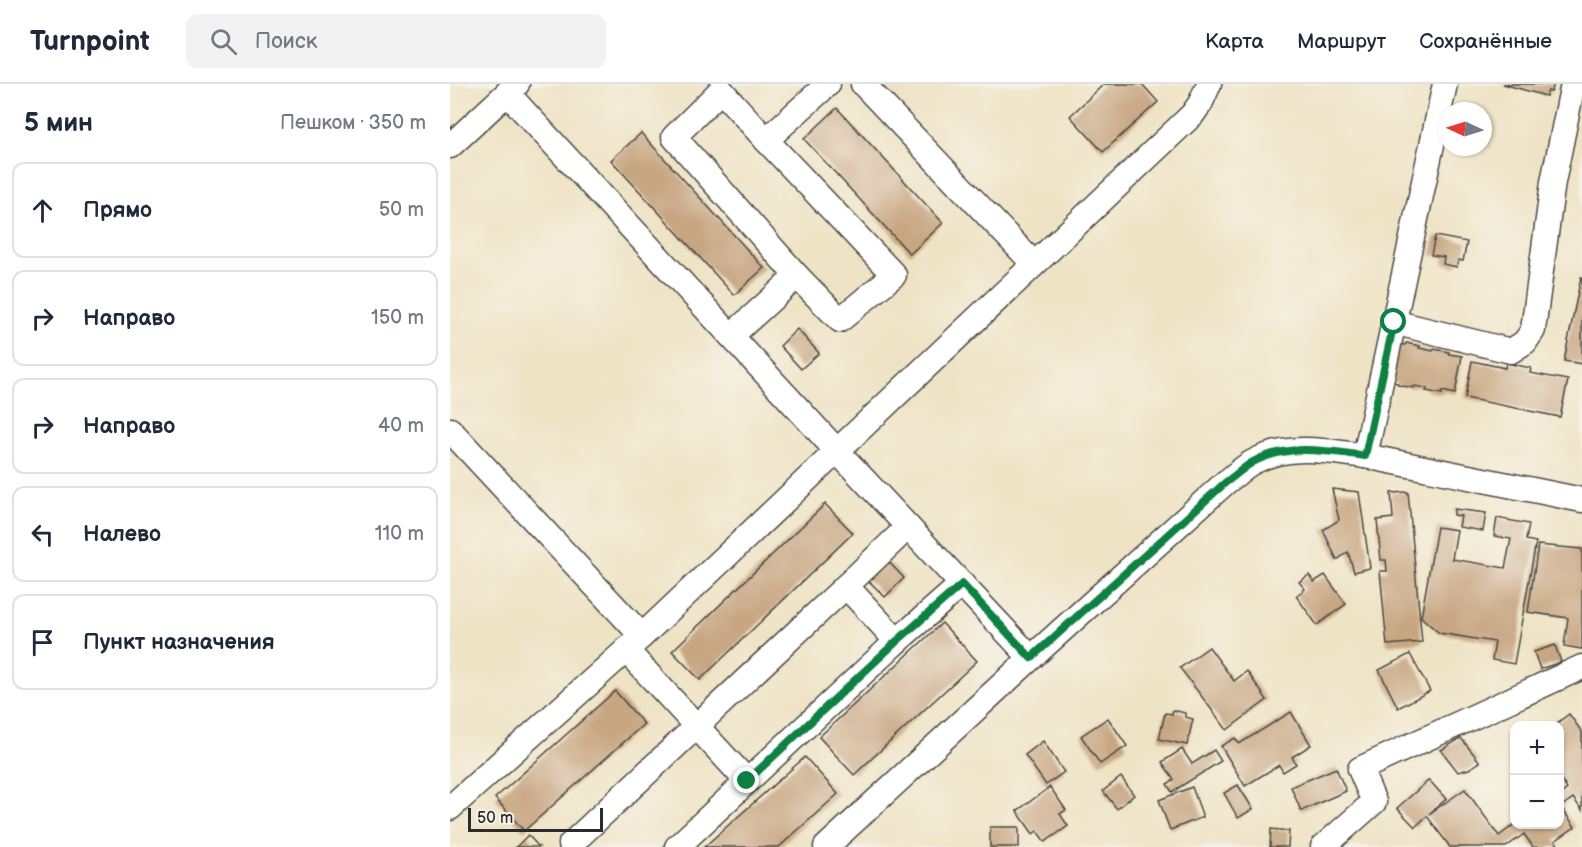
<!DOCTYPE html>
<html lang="ru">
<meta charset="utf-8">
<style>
body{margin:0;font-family:"Balsamiq Sans",sans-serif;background:#f2f2f3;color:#1f2937}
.controls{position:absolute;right:18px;bottom:18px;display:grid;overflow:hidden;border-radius:12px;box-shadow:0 2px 4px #0004}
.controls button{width:54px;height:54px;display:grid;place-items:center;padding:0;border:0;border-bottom:2px solid #e0e1e3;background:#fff;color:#1f2937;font:30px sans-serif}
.compass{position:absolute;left:988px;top:18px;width:54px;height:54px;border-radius:50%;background:#fff;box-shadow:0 2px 4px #0004;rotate:274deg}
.scale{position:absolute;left:18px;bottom:15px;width:135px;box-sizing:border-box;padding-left:6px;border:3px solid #2b2b2b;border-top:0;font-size:16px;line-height:21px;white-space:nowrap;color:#2b2b2b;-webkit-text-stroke:4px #f7f3e8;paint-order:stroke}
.stop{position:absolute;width:18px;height:18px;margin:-14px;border:4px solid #0b8043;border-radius:50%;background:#fff}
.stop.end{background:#0b8043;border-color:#fff;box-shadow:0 2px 6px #0008}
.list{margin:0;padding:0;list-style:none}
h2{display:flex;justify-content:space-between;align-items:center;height:78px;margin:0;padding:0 24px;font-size:26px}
h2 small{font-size:20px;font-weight:400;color:#747a83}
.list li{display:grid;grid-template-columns:39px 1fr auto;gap:18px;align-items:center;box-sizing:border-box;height:96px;margin:0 12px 12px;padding:0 12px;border:2px solid #e0e1e3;border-radius:12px}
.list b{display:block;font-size:22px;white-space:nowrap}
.list em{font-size:20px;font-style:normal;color:#747a83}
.icon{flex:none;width:33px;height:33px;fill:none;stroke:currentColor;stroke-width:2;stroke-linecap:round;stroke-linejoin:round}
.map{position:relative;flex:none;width:1132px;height:763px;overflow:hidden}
header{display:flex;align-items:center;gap:36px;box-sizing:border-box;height:84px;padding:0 30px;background:#fff;border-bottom:2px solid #e0e1e3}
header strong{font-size:28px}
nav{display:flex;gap:33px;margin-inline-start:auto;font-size:21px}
.search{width:420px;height:54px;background:#f2f2f3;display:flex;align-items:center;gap:15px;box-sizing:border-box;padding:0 21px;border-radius:12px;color:#747a83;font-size:22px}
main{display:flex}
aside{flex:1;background:#fff}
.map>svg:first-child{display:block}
.building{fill:#c8a682}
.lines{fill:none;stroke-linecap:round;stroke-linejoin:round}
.minor-casing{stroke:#484742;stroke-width:27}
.minor{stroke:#fff;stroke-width:24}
.route{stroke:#0b8043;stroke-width:8}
</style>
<header>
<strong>Turnpoint</strong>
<div class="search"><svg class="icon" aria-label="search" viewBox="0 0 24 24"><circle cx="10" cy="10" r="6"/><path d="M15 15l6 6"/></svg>Поиск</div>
<nav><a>Карта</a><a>Маршрут</a><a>Сохранённые</a></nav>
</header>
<main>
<aside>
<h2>5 мин<small>Пешком · 350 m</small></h2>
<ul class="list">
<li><svg class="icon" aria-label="ahead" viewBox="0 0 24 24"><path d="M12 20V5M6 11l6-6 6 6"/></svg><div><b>Прямо</b></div><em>50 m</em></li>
<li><svg class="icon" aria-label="right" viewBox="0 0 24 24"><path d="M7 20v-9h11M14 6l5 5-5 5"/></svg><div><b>Направо</b></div><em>150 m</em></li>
<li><svg class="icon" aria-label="right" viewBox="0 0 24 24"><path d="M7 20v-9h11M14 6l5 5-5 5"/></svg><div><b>Направо</b></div><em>40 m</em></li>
<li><svg class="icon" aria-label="left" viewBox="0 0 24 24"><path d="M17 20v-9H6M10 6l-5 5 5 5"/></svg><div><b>Налево</b></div><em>110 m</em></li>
<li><svg class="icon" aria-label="arrive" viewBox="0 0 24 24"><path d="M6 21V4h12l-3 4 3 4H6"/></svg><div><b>Пункт назначения</b></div></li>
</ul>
</aside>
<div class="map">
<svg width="1132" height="763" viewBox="0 0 1132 763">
<rect width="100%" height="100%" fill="#f7f3e8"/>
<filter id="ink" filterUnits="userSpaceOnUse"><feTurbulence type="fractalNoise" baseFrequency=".0167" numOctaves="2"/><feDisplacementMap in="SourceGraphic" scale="12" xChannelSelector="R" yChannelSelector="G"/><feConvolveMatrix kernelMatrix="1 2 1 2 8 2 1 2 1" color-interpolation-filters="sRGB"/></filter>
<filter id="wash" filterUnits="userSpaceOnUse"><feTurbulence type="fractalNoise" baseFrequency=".008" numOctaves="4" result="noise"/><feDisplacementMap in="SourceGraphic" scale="24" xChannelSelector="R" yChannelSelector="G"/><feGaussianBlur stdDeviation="1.35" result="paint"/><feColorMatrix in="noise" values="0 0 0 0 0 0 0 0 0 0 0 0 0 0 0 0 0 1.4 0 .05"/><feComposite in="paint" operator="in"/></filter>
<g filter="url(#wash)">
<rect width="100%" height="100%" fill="#efe3c5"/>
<g id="blocks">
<g class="building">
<polygon points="654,0 692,0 708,18 653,68 620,32"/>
<polygon points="1053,0 1104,0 1101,8 1098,7 1096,12"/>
<polygon points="387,24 493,139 460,170 354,55"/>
<polygon points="191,49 314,184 284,211 161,76"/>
<polygon points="985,152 1017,158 1013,177 1008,176 1007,183 993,180 994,173 981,171"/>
<polygon points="1131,193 1132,193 1132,280 1114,277"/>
<polygon points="347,245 369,269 351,285 330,262"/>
<polygon points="956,259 970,262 969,264 983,267 984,265 999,268 998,270 1012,272 1005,310 992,307 992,310 976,307 977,304 964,302 964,304 948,301 948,299 938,297 945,260 955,261"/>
<polygon points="1022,277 1055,284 1056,279 1081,284 1080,289 1118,296 1110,333 1015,314"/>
<polygon points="882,405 909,408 920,484 904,488 898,468 887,476 873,446 889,436"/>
<polygon points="958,408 972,558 937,561 930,487 937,487 936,476 931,476 927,436 943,434 941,409"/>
<polygon points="375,420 403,449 250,596 222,567"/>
<polygon points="1004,425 1036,429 1033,447 1009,443 1011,432 1004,431"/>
<polygon points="1047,434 1079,440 1076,456 1086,458 1064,580 1042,576 1045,558 989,549 971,533 987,443 1007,446 1002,475 1055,484 1061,455 1044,452"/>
<polygon points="1088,461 1132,465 1132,565 1114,562 1118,534 1078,528"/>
<polygon points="435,474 454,494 435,513 415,493"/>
<polygon points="859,491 864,498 875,491 896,520 867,541 846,512 855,505 849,498"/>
<polygon points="492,539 527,577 404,691 369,653"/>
<polygon points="1105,561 1111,578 1090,585 1084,568"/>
<polygon points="759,563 784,597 797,587 817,616 777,646 730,584"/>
<polygon points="960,570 980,607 948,624 929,586"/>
<polygon points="165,607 194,640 74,747 45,714"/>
<polygon points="723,626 735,629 735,633 743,635 737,661 709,655 715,629 722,630"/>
<polygon points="841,628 861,661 842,673 846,680 833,688 829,681 795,702 771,662 785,654 789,660"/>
<polygon points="1119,630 1132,648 1132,726 1123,714 1111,723 1125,743 1105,757 1110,763 1083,763 1074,750 1056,763 1000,763 977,732 965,743 947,724 979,696 996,715 979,730 1015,705 1049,752 1065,740 1110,740 1110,711 1117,705 1110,694 1110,642 1103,642"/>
<polygon points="658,634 677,662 650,680 631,652"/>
<polygon points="1011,654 1030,678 1019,685 1008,688 991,666"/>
<polygon points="593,657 614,688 596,701 575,671"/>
<polygon points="732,665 742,680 764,666 771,677 722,708 717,700 724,696 712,678"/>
<polygon points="355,673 388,710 329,763 254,763"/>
<polygon points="886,684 896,707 851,727 841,703"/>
<polygon points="671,693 684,711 667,725 653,707"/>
<polygon points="788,701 803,725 788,734 774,709"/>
<polygon points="600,703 616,726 610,730 618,742 595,758 587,747 583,750 567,727"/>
<polygon points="742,703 753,733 720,746 709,716"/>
<rect x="540" y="743" width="29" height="20"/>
<polygon points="821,745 839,747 838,763 820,763"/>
<polygon points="78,751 89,763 66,763"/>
</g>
</g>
</g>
<g filter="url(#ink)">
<use href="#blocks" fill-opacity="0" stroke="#484742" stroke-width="1.5"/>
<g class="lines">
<g class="minor-casing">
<g id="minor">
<polyline points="413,0 584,180"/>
<polyline points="316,56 444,191 390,236 347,192"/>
<polyline points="0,62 67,0"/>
<polyline points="943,238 1061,267 1075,258 1083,246 1103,98 1123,0"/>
<polyline points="281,252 347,192 224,53 271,6 316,56 378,0"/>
<polyline points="0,346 192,552"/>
<polyline points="915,372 995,0"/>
<polyline points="396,502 458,443"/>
<polyline points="447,557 512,500"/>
<polyline points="176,566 297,697"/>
<polyline points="581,574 387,367 742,31 750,20 759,0"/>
<polyline points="0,724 192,552 387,367 57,9"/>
<polyline points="124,763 121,760 396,502 447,557 227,763"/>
<path d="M376 763 581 574 776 398C785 392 793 383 803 378 838 359 878 367 915 372L1132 416"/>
<polyline points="873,763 924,718 910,685 1132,583"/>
</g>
</g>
<use href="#minor" class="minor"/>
</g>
</g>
<g class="lines" filter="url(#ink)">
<path class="route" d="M297 697 447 557 512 500 581 574 776 398C785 392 794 383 803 378 838 359 878 367 915 372L944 238"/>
</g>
</svg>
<div class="controls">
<button>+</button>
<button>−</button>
</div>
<svg class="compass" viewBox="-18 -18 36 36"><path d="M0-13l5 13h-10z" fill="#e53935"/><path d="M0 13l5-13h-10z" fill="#747a83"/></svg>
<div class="scale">50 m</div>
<div class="stop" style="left:944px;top:238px"></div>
<div class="stop end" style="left:297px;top:697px"></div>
</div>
</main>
